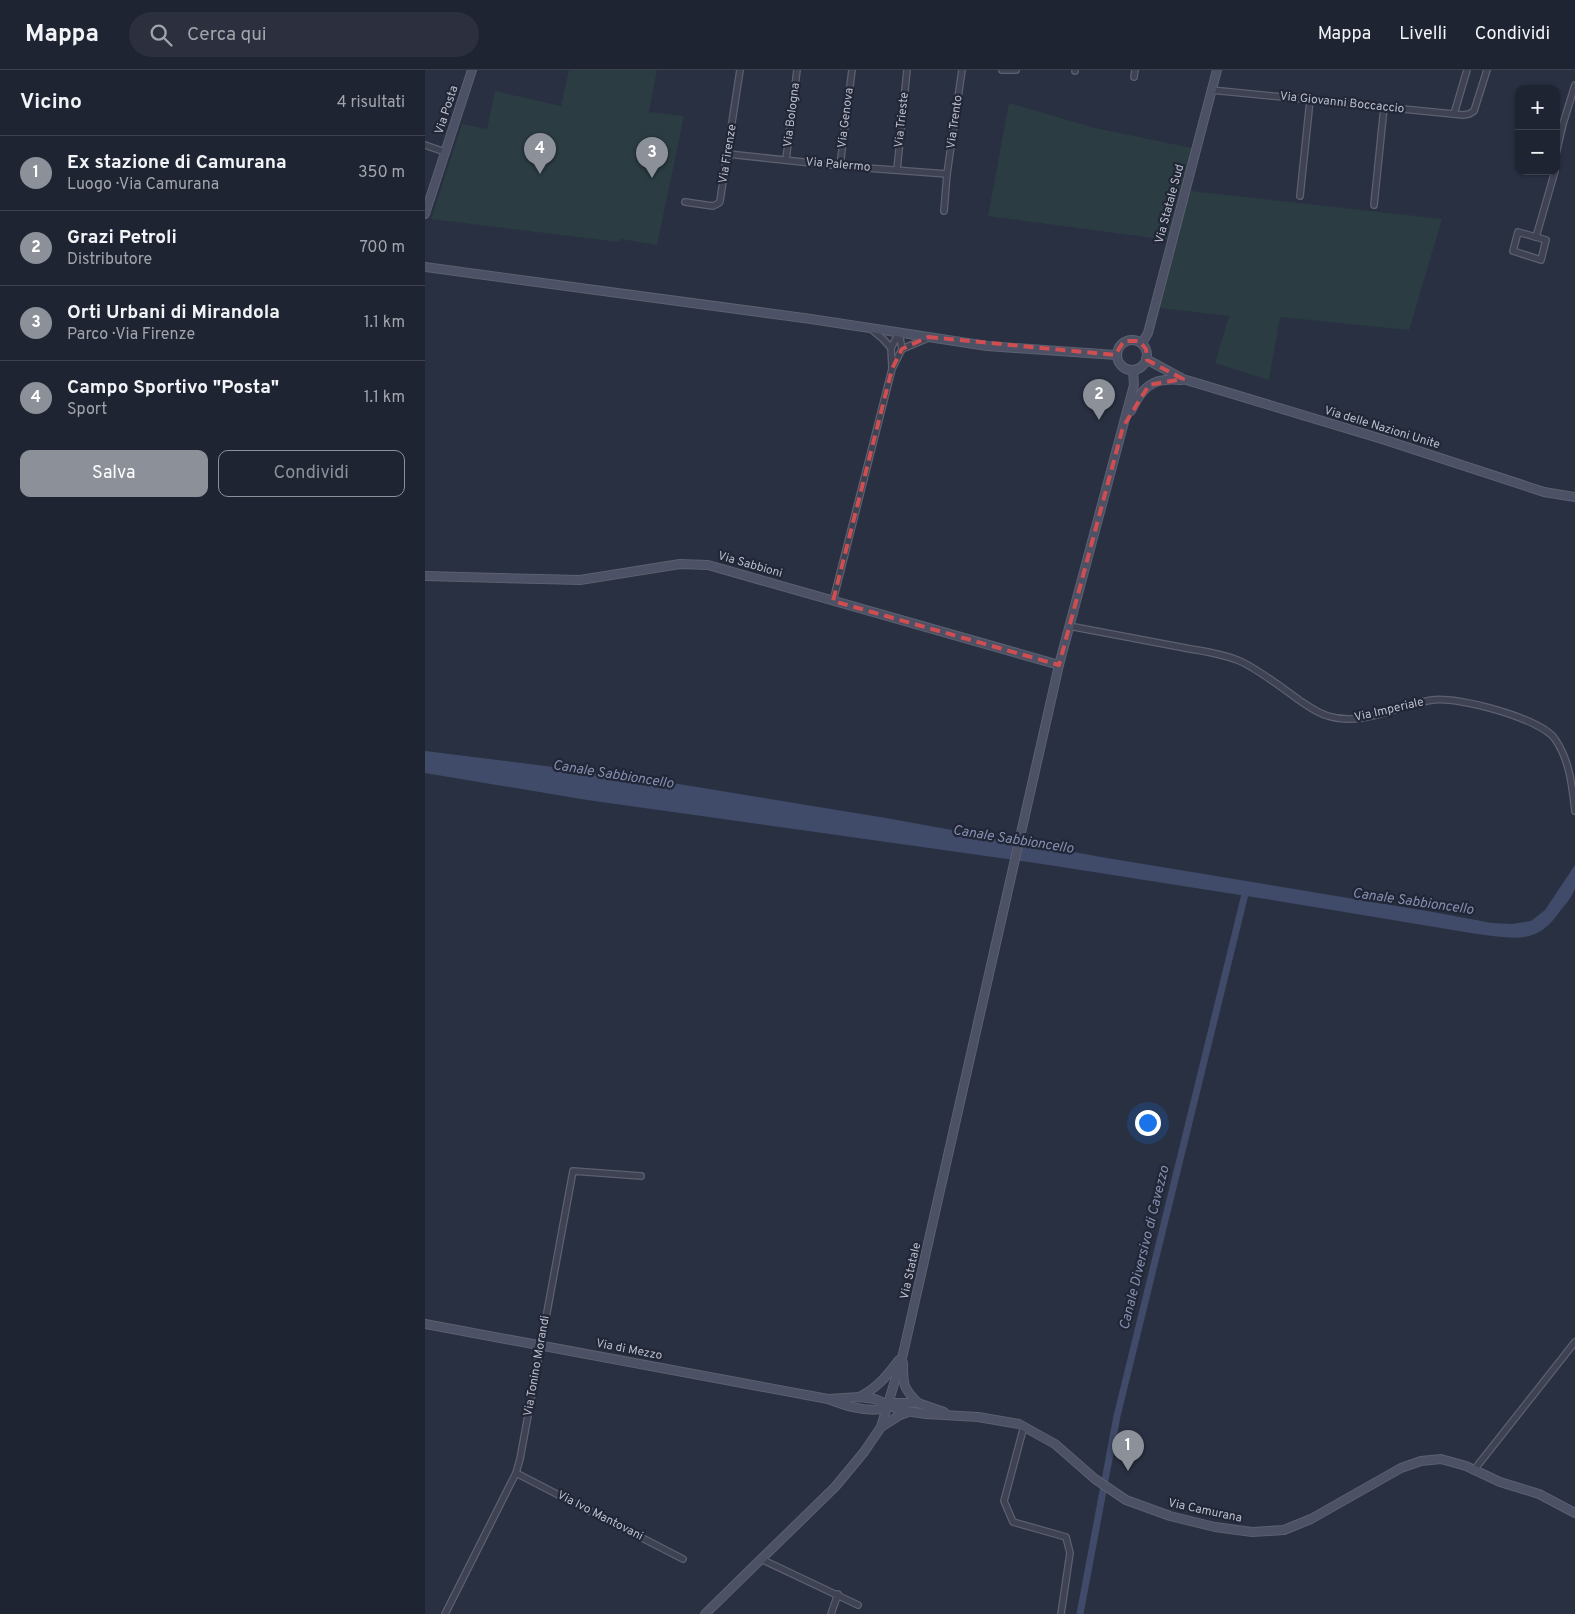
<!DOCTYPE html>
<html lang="it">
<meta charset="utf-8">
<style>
body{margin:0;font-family:Overpass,sans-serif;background:#2c303e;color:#f1f3f6}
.controls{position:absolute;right:15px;top:15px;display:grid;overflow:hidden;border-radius:10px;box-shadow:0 1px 4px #0004}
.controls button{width:45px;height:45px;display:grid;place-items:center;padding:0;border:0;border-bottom:1px solid #3c414d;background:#1f2432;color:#f1f3f6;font:25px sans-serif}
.you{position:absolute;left:722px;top:1052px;width:18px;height:18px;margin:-12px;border:4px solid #fff;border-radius:50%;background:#1a73e8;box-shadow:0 0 0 8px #1a73e833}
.badge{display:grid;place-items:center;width:32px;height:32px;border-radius:50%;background:#8c9099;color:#fff;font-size:16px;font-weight:700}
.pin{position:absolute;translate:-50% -41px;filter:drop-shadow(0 1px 2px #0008)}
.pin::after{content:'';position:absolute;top:26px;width:18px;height:15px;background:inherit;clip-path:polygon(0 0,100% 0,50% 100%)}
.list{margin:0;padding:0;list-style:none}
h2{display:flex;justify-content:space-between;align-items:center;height:65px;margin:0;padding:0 20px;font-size:21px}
h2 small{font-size:16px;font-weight:400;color:#a1a4ac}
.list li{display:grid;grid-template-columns:32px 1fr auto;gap:15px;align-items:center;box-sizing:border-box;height:75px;padding:0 20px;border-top:1px solid #3c414d}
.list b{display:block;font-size:19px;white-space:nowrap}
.list p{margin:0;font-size:16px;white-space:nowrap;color:#a1a4ac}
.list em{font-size:16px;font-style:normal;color:#a1a4ac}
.actions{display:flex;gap:10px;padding:15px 20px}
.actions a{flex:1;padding:11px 0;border:1px solid #8c9099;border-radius:10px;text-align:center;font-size:18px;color:#8c9099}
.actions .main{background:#8c9099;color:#fff}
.icon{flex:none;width:28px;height:28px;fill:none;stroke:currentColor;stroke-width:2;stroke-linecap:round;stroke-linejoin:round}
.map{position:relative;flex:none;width:1150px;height:1544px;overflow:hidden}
header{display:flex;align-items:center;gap:30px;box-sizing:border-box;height:70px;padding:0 25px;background:#1f2432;border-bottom:1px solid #3c414d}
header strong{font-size:24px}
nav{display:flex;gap:28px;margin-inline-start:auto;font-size:18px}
.search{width:350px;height:45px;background:#2c303e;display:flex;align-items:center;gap:12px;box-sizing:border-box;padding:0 18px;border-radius:28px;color:#a1a4ac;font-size:19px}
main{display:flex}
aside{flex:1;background:#1f2432}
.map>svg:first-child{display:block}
.green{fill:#2b3c43}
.water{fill:#404b6a}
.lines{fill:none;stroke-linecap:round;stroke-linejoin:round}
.canal{stroke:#404b6a;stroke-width:7}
.street-casing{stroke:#5c606f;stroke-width:8}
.secondary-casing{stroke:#5c606f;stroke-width:10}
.street{stroke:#3e4252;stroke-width:5.5}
.secondary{stroke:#4c5165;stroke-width:8}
.marked{fill:none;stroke:#cf4e51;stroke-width:4;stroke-dasharray:10 6;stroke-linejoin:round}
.labels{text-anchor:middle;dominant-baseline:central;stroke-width:4.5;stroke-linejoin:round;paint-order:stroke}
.street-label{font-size:12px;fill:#bbbecc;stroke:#222737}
.water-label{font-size:14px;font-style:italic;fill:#858fb1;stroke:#222737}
</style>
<header>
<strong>Mappa</strong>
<div class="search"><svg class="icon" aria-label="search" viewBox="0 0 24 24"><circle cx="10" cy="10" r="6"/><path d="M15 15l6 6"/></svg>Cerca qui</div>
<nav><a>Mappa</a><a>Livelli</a><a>Condividi</a></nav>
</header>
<main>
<aside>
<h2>Vicino<small>4 risultati</small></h2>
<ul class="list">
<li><span class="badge">1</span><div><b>Ex stazione di Camurana</b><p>Luogo · Via Camurana</p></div><em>350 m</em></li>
<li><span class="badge">2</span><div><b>Grazi Petroli</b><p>Distributore</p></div><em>700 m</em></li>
<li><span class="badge">3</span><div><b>Orti Urbani di Mirandola</b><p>Parco · Via Firenze</p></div><em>1.1 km</em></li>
<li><span class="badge">4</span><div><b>Campo Sportivo &quot;Posta&quot;</b><p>Sport</p></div><em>1.1 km</em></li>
</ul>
<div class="actions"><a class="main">Salva</a><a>Condividi</a></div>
</aside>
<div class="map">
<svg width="1150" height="1544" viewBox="0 0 1150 1544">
<rect width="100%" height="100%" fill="#293042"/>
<g class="green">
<polygon points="144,0 232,0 224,42 259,46 232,175 195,169 194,172 6,149 37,54 62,59 70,21 136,36"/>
<polygon points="584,33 670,58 767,78 757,120 1017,149 984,260 855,247 844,310 790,293 804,246 727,237 743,170 563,146"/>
</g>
<path class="water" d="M0 681 217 708 461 748 676 787 1008 842 1067 853 1087 854 1106 851 1120 840 1150 795C1150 802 1150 811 1150 818 1148 826 1140 835 1135 841 1112 876 1088 868 1052 864L847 830 611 793 162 730 0 703Z"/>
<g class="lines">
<polyline class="canal" points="655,1544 692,1346 821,820"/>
<g class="street-casing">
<g id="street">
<polyline points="577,0 591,0"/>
<polyline points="650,1 650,0"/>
<polyline points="709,7 710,0"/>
<polyline points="786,20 1038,45 1044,44 1049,41 1062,0"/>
<polyline points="1029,44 1042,0"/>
<polyline points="0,75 20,82"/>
<polyline points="303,84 415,96 522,104"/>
<polyline points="1131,84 1138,54 1150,15"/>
<polyline points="361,90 372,0"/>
<polyline points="415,96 427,0"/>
<polyline points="472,100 482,0"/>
<polyline points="875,126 885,30"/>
<polyline points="260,132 288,136 294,133 295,131 315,0"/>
<polyline points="949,135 959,37"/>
<polyline points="519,141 522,104 537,0"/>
<polygon points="1093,162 1121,170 1116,190 1088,181"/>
<polyline points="1111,167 1130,101"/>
<polyline points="446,259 458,269 466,278"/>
<polyline points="477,279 503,268"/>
<polyline points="467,297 466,278 474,263"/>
<polyline points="408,531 467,299 477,279 474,263"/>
<path d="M644 556C681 563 718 570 755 577 775 581 798 583 817 592 837 602 856 617 874 630 883 636 892 643 903 646 938 657 973 635 1007 630 1032 626 1115 648 1130 669 1145 691 1147 716 1150 741"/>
<polyline points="599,1356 579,1431 588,1452 641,1467 645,1483 636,1544"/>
<polyline points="1049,1400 1150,1272"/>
<polyline points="91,1403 258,1489"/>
<polyline points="336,1489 433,1535"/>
<polyline points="20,1544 91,1403 95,1389 148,1101 216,1106"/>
<polyline points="406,1544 413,1524"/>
</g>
</g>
<g class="secondary-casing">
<g id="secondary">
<polyline points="0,144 47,0"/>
<polyline points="0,197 386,249 562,276 691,285"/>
<circle cx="707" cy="285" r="15"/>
<polyline points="717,273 723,263 792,0"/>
<polyline points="721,289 758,309 957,369 1119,422 1150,427"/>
<path d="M706 341C713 326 722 311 740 310 746 309 751 310 757 310"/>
<polyline points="0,506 155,510 255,494 283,495 634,595"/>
<path d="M0 1254 403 1329C419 1335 439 1342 456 1339L462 1334"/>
<path d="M478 1293C478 1315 478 1318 493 1333"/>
<path d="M434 1327C451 1319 462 1306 474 1290"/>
<polyline points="403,1329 434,1327 450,1329 462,1334 474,1340 501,1344 553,1347 594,1354 630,1374 670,1409 701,1430 745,1446 790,1457 827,1462 859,1460 886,1449 976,1398 996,1391 1016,1389 1041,1396 1075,1412 1114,1424 1150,1443"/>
<polyline points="464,1333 493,1333 519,1342"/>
<polyline points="456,1357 475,1345 481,1343"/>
<polyline points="280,1544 410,1417 439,1382 456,1357 478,1284 634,595 709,315 708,300"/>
</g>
</g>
<use href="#street" class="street"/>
<use href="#secondary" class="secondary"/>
</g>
<path class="marked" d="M503 267 690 285 699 271H714L721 279 722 290 758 309 724 315 698 357 634 595 408 531 467 299 477 279Z"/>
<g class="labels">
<g class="street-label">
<text transform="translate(917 33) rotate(6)">Via Giovanni Boccaccio</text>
<text transform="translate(22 40) rotate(-72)">Via Posta</text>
<text transform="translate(367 45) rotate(-83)">Via Bologna</text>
<text transform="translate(421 48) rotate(-83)">Via Genova</text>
<text transform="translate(477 50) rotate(-84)">Via Trieste</text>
<text transform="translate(530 52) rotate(-82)">Via Trento</text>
<text transform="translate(303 84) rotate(-81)">Via Firenze</text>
<text transform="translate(413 95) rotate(5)">Via Palermo</text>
<text transform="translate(745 134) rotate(-75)">Via Statale Sud</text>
<text transform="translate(957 358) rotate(17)">Via delle Nazioni Unite</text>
<text transform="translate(325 495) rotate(16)">Via Sabbioni</text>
<text transform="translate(964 640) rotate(-13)">Via Imperiale</text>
<text transform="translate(486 1201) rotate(-77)">Via Statale</text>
<text transform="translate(204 1280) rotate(11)">Via di Mezzo</text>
<text transform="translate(112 1296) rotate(-80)">Via Tonino Morandi</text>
<text transform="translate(780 1441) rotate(12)">Via Camurana</text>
<text transform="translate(175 1446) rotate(27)">Via Ivo Mantovani</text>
</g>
<g class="water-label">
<text transform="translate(188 705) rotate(9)">Canale Sabbioncello</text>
<text transform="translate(588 770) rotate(9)">Canale Sabbioncello</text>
<text transform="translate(988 832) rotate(8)">Canale Sabbioncello</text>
<text transform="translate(720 1178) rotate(-76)">Canale Diversivo di Cavezzo</text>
</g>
</g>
</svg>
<div class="controls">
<button>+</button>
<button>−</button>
</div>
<div class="you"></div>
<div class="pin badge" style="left:703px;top:1401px">1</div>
<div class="pin badge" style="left:674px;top:350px">2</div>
<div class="pin badge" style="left:227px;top:108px">3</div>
<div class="pin badge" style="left:115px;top:104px">4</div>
</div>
</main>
